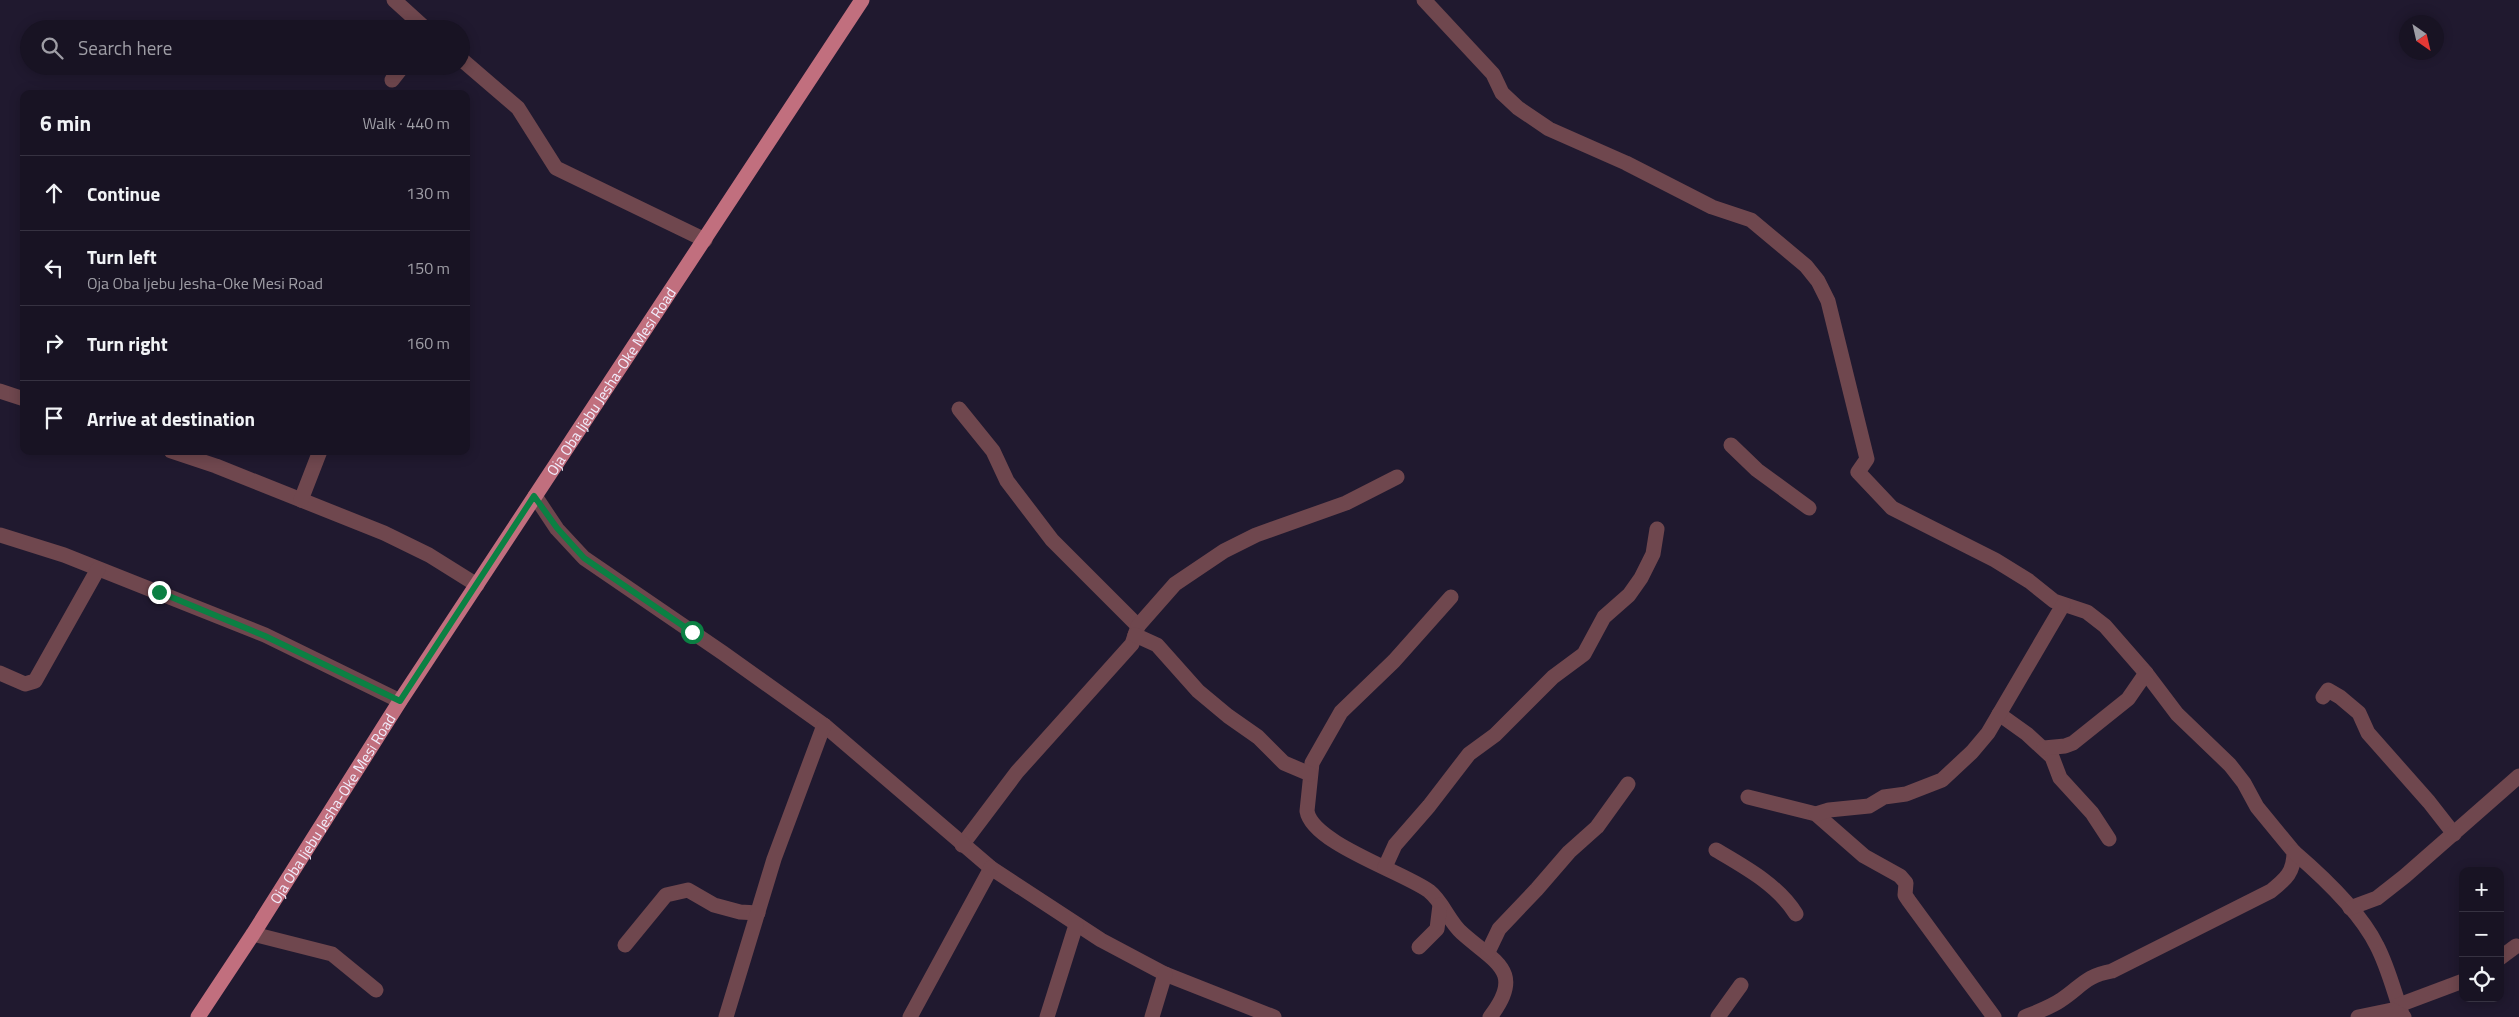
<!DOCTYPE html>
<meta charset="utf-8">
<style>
body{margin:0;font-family:"Titillium Web",sans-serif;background:#211c2b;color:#f1f3f6}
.controls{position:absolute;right:15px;bottom:15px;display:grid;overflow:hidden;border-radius:10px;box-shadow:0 2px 12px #0003}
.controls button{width:45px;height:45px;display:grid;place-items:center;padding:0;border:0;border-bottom:1px solid #363241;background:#181323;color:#f1f3f6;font:25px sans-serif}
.compass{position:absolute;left:2399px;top:15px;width:45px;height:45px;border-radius:50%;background:#181323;box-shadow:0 2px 12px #0003;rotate:146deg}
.stop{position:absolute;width:15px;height:15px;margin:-11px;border:4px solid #0b8043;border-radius:50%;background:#fff}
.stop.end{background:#0b8043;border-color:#fff;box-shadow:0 1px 5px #0008}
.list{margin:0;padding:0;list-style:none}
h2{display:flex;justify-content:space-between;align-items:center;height:65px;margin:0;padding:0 20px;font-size:21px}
h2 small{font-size:16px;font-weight:400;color:#9f9ea6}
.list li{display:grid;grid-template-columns:32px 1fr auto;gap:15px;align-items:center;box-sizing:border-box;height:75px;padding:0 20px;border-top:1px solid #363241}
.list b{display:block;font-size:19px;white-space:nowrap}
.list p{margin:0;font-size:16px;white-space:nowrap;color:#9f9ea6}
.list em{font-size:16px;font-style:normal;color:#9f9ea6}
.icon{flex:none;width:28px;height:28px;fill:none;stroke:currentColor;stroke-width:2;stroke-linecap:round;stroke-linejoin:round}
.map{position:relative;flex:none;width:2519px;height:1017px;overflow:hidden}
.search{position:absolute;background:#181323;box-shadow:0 2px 12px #0003;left:20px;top:20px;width:450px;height:55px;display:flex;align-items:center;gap:12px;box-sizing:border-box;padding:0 18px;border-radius:28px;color:#9f9ea6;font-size:19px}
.panel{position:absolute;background:#181323;box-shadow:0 2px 12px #0003;left:20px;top:90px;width:450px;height:365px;border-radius:10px}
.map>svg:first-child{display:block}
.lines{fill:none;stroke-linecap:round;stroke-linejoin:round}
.minor{stroke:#6f474e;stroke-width:15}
.major{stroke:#c16f7e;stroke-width:15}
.route{stroke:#0b8043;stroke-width:6}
.labels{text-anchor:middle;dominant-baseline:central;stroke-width:5;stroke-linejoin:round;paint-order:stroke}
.street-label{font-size:15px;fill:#f1edfc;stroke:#171025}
</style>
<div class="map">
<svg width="2519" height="1017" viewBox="0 0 2519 1017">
<rect width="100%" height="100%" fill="#20192f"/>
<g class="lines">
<g class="minor">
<polyline points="394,0 426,29"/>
<path d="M1424 0 1493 74 1502 93 1518 108 1549 129 1626 163 1712 207 1751 220 1806 266 1818 281 1828 301 1867 459 1858 472 1892 508 1995 560 2029 581 2054 601 2087 612 2105 626 2146 673 2177 714 2230 765 2244 783 2257 807 2294 852C2294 872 2286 879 2271 891L2112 971C2085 976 2082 986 2061 1000 2051 1007 2037 1012 2025 1017"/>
<polyline points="461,59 518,108 556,168 705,240"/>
<polyline points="392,80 403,66"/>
<polyline points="0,391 24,399"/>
<polyline points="959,409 993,451 1007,481 1052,540 1138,626 1132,644 1017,772 962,845"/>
<polyline points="1731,445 1757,470 1809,508"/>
<polyline points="171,451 216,466 384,533 429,555 477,585"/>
<polyline points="535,496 557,529 584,558 723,653 824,725 991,868 1101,940 1165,974 1274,1017"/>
<polyline points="301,500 320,451"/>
<polyline points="0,535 64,555 265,635 400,701"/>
<path d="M1451 597 1394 661 1341 712 1312 763 1307 811C1312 843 1403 872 1429 891 1443 902 1449 922 1462 933 1494 962 1526 971 1490 1017"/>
<polyline points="1138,626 1175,584 1224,551 1256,535 1346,503 1397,477"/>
<polyline points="1135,635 1157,645 1198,691 1228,716 1258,737 1284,763 1310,774"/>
<polyline points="0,673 25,684 35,681 98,569"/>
<polyline points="2323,697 2328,690 2340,697 2359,713 2368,733 2429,802 2454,834"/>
<polyline points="1999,714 2027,734 2052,757 2060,778 2092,813 2109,839"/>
<polyline points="2044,748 2065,746 2073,743 2128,699 2146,673"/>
<polyline points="1748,797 1816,814 1864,856 1900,876 1906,883 1905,895 1909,901 1994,1017"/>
<polyline points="1816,814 1829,810 1869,806 1884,797 1906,794 1942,780 1972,752 1988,733 2063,605"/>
<path d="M1716 850C1745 867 1778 885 1796 914"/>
<path d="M2294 852C2322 876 2361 913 2377 946 2388 967 2394 992 2402 1014"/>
<polyline points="1385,867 1395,845 1429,806 1469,754 1495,735 1553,677 1584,654 1604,617 1629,595 1641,578 1653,554 1657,529"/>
<polyline points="2350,908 2377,898 2405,876 2519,776"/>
<polyline points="253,934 332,954 376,990"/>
<polyline points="625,945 666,895 688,890 714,905 740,912 758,913"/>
<polyline points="1419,947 1437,929 1440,905"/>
<polyline points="1488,952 1499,929 1537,889 1569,852 1597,827 1628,784"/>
<polyline points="2500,958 2516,946"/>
<polyline points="2399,1005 2463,981"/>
<polyline points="726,1017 774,859 824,725"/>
<polyline points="910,1017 991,868"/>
<polyline points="1047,1017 1076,925"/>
<polyline points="1152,1017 1165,974"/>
<polyline points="1718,1017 1741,985"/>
<polyline points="2358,1017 2392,1010 2404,1017"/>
</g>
<path class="major" id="s1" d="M198 1017 253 934 400 701 862 0"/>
</g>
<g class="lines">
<polyline class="route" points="159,592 265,636 400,701 534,496 557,528 584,558 692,632"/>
</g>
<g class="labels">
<g class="street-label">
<text stroke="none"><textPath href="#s1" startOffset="758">Oja Oba Ijebu Jesha-Oke Mesi Road</textPath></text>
<text stroke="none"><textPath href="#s1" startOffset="248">Oja Oba Ijebu Jesha-Oke Mesi Road</textPath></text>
</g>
</g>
</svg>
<div class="controls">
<button>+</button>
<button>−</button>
<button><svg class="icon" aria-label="locate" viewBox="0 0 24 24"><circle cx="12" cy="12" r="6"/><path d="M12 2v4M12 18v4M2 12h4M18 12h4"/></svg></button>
</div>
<svg class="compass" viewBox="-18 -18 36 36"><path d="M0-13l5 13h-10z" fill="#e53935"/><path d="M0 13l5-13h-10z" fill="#9f9ea6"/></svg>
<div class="stop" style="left:692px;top:632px"></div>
<div class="stop end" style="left:159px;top:592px"></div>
<div class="search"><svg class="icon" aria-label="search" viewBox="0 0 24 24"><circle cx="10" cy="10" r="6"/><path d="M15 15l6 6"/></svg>Search here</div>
<section class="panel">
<h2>6 min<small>Walk · 440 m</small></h2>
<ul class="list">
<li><svg class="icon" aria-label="ahead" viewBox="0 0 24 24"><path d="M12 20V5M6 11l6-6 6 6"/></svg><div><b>Continue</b></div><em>130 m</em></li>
<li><svg class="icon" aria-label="left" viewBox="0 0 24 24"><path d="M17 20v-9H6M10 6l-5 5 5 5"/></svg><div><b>Turn left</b><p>Oja Oba Ijebu Jesha-Oke Mesi Road</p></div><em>150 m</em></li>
<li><svg class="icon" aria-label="right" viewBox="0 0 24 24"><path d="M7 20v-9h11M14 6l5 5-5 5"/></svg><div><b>Turn right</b></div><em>160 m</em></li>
<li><svg class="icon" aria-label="arrive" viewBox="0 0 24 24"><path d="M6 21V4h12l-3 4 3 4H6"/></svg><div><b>Arrive at destination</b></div></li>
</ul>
</section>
</div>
